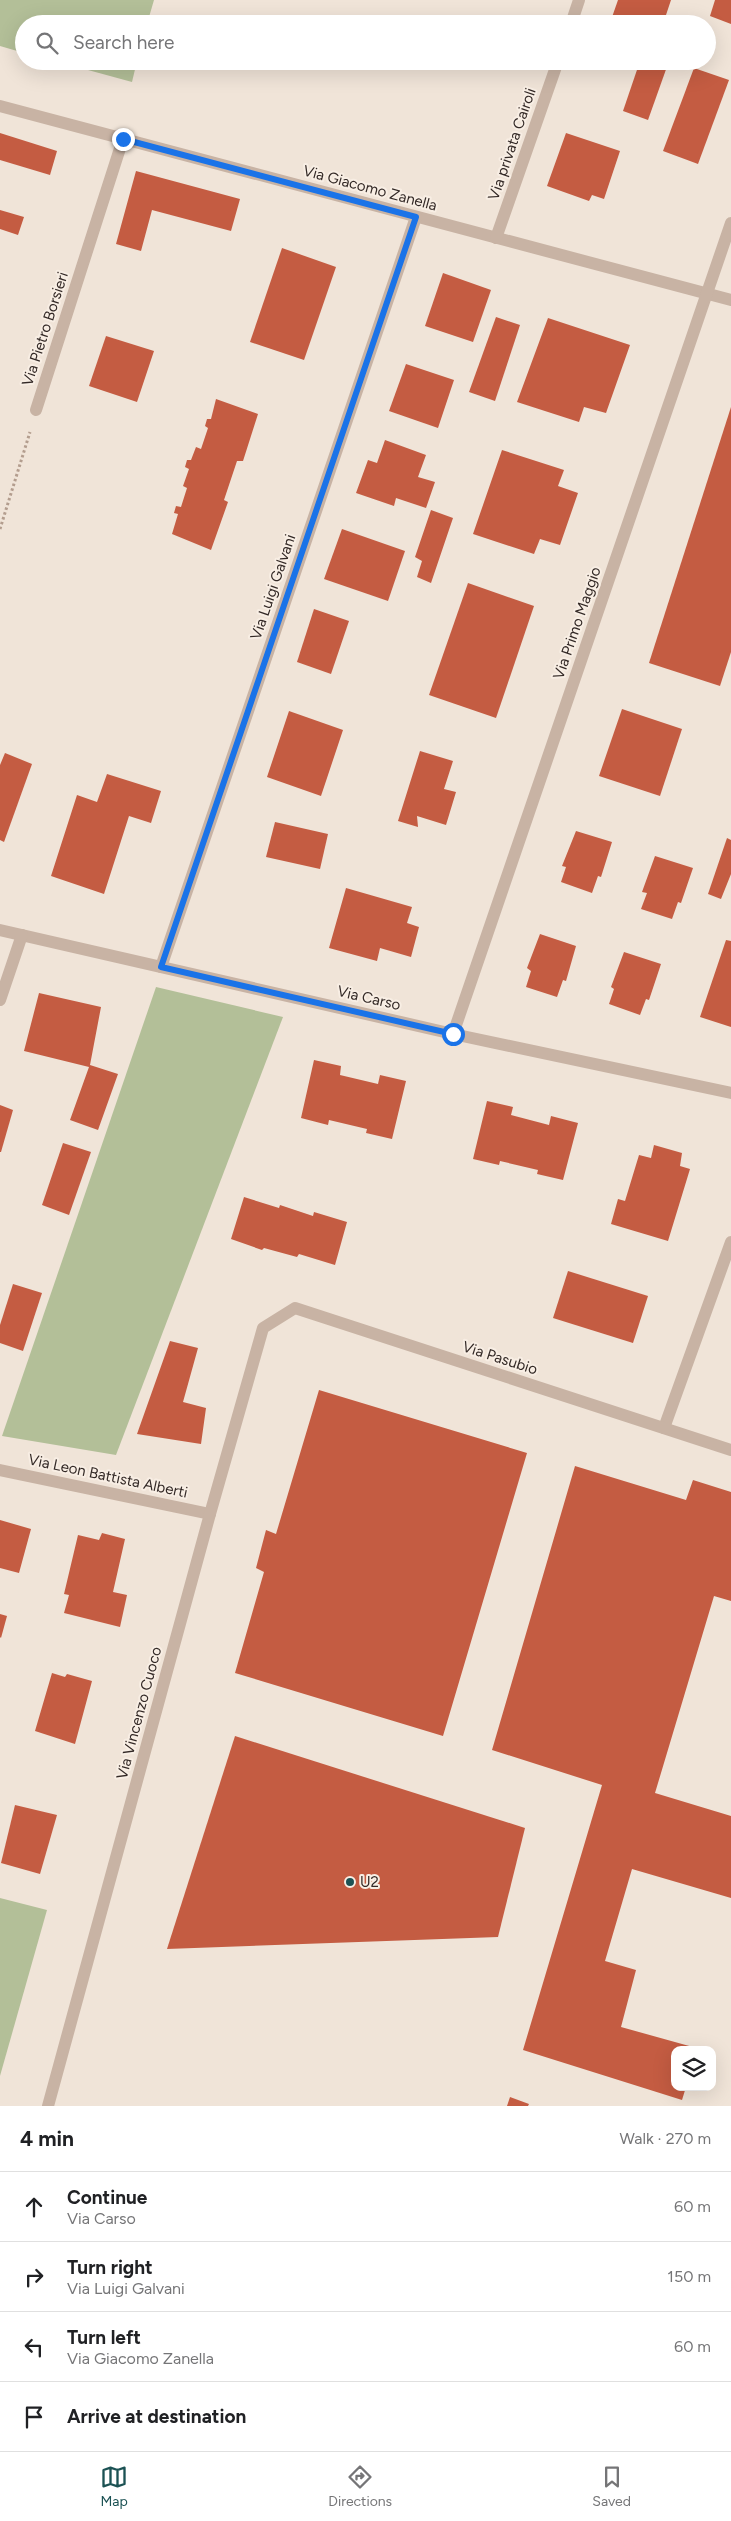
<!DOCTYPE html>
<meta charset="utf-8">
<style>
body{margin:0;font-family:Figtree,sans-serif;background:#f6f6f6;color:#202124}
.controls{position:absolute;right:15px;bottom:15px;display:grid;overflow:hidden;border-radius:10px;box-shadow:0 5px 20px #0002}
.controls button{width:45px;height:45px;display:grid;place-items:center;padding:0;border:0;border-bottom:1px solid #e0e0e0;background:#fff;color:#202124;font:25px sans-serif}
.stop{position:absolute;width:15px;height:15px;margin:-11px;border:4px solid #1a73e8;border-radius:50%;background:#fff}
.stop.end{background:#1a73e8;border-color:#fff;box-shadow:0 1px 5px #0008}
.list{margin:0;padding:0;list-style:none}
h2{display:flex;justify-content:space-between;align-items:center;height:65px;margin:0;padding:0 20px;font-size:21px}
h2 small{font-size:16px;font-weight:400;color:#757577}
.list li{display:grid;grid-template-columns:32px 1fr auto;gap:15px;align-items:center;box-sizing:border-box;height:70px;padding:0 20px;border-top:1px solid #e0e0e0}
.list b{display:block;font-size:19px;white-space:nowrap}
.list p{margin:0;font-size:16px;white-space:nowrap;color:#757577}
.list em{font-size:16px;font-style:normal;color:#757577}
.icon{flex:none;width:28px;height:28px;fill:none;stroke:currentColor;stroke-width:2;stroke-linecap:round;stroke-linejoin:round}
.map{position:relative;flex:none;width:731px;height:2106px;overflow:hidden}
.search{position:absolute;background:#fff;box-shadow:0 5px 20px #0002;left:15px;right:15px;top:15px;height:55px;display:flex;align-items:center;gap:12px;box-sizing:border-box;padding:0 18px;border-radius:28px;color:#757577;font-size:19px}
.sheet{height:345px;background:#fff}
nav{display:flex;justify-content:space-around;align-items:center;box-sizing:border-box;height:70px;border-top:1px solid #e0e0e0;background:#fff;font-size:14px;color:#757577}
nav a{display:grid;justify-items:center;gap:2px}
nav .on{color:#1c5254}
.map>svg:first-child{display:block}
.green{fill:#b3bf98}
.building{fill:#c45c42}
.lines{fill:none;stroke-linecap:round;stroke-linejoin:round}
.path{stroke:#b39d8e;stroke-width:3;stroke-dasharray:2.5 2.5;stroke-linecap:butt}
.minor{stroke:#c8b3a4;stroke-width:12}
.route{stroke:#1a73e8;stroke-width:6}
.poi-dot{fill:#1c5254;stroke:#f8eee4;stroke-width:2}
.labels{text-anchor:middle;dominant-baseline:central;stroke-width:4;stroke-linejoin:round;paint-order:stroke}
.street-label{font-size:15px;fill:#332926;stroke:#f8eee4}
.poi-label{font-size:15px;fill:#332926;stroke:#f8eee4;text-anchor:start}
</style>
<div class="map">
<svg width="731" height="2106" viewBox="0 0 731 2106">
<rect width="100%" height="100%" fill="#f0e4d8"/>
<g class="green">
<polygon points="0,0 154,0 147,24 24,24 24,53 0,46"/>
<polygon points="55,61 137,61 132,82"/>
<polygon points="156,987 283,1017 116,1455 2,1436"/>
<polygon points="0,1898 47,1910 0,2076"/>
</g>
<g class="building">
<polygon points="618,0 671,0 663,24 622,24 611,20"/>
<polygon points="715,0 731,0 731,24 710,16"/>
<polygon points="640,61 669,61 648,120 623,111"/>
<polygon points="694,68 729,80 698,164 663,151"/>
<polygon points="0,133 57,151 50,175 0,160"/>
<polygon points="566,133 620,151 604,199 592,195 589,201 547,186"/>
<polygon points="136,171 240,199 231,231 152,210 141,251 116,244"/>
<polygon points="0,210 24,217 18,235 0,229"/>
<polygon points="282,248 336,267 304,360 250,342"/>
<polygon points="443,273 491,290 473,342 425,326"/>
<polygon points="496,317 520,325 495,401 469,392"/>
<polygon points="548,318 630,345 606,413 584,407 579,422 517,402"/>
<polygon points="106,336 154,351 137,402 89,386"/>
<polygon points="406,364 454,380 438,428 389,411"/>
<polygon points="216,399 258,414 243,461 237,461 224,500 228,502 211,550 172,534 178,514 174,513 176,506 181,507 187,488 183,486 189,469 185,467 187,460 191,460 196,447 201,449 208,428 205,426 207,419 211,419"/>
<polygon points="731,407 731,652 720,686 649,663"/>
<polygon points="385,440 426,455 418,477 435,482 426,508 396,498 394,506 356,493 368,460 377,463"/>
<polygon points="502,450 564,470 558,486 578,493 560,545 540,539 534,554 473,534"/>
<polygon points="431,510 453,518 431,583 417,577 422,561 415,557"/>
<polygon points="342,529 405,551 388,601 324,579"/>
<polygon points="468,583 534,606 496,718 429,695"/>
<polygon points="314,609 349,621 331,674 297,662"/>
<polygon points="622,709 682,729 660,796 599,776"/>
<polygon points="289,711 343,730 321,796 267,777"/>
<polygon points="420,751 453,761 444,789 456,792 446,825 417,816 418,827 398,821"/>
<polygon points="5,753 32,764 4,842 0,840 0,765"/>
<polygon points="107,774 161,791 151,823 129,816 104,894 51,876 77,795 97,802"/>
<polygon points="275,822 328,834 320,869 266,857"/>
<polygon points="576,831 612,842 601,877 598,876 592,893 561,882 566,867 562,866"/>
<polygon points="727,838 731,840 731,874 721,899 708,894"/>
<polygon points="655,856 693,868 681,903 678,902 672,919 641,909 647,893 642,892"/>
<polygon points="346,888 412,907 407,923 419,927 411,957 380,948 377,961 329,948"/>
<polygon points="540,934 576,946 566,981 563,980 557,997 526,987 531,971 527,968"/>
<polygon points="726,940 731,941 731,1027 700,1017"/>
<polygon points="624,952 661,964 649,1000 646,999 640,1015 609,1004 614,989 611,987"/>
<polygon points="39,993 101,1007 90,1065 118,1074 98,1130 70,1120 89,1067 24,1051"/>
<polygon points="314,1060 341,1066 340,1075 378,1084 380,1075 406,1081 392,1139 366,1133 367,1129 329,1120 328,1125 301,1118"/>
<polygon points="487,1101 513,1107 511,1115 549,1125 551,1116 578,1123 563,1180 537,1174 538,1170 500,1161 499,1165 473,1159"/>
<polygon points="0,1105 13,1110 1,1152 0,1152"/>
<polygon points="63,1143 91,1152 69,1215 42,1205"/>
<polygon points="654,1145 682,1153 680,1166 690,1169 668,1241 611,1224 618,1199 625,1201 639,1155 651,1158"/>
<polygon points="244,1197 279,1208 280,1205 313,1216 314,1212 347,1222 335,1265 299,1254 297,1257 264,1248 262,1250 231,1239"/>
<polygon points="568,1271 648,1296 633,1343 553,1318"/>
<polygon points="13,1284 42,1293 23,1351 0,1343 0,1325"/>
<polygon points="170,1341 198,1348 183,1402 206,1408 201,1444 137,1434"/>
<polygon points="319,1390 527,1453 443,1736 235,1673 264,1572 256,1568 266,1530 276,1534"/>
<polygon points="575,1466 686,1500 693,1480 731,1492 731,1601 714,1596 655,1793 731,1816 731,1898 632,1869 605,1961 636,1970 621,2027 700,2049 675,2050 675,2087 686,2087 682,2100 523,2050 602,1785 492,1750"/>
<polygon points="0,1520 31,1529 19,1573 0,1568"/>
<polygon points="102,1533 125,1539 113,1592 127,1595 120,1627 64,1613 69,1595 64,1594 78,1535 99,1540"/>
<polygon points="0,1614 7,1616 1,1638 0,1637"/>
<polygon points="52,1673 65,1677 67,1674 92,1681 75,1744 35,1731"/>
<polygon points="235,1736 525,1828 498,1937 167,1949"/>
<polygon points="15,1805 57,1815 40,1874 1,1863"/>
<polygon points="510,2097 529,2104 528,2106 507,2106"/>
</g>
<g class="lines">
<polyline class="path" points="0,529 30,432"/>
<g class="minor">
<polyline points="571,24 579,0"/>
<polyline points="0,106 731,300"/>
<polyline points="496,238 558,61"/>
<polyline points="36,410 123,139"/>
<polyline points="0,930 453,1034 731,1093"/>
<polyline points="161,967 416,217"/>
<polyline points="0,1000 22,935"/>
<polyline points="453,1034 731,223"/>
<polyline points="664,1428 731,1242"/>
<polyline points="0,1470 210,1514"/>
<polyline points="48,2106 210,1514 263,1328 295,1308 731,1450"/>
</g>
</g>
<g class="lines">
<polyline class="route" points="123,139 416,217 161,967 453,1034"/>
</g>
<circle class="poi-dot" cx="350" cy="1882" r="5"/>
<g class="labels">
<g class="street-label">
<text transform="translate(512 144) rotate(-71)">Via privata Cairoli</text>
<text transform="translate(370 188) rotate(15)">Via Giacomo Zanella</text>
<text transform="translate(45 329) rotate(-72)">Via Pietro Borsieri</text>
<text transform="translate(273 587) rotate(-71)">Via Luigi Galvani</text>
<text transform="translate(577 623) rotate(-71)">Via Primo Maggio</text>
<text transform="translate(369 998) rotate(13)">Via Carso</text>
<text transform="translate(500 1358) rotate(18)">Via Pasubio</text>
<text transform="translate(108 1476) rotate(12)">Via Leon Battista Alberti</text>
<text transform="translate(139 1713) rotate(-75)">Via Vincenzo Cuoco</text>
</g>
<g class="poi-label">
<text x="360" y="1882">U2</text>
</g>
</g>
</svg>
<div class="controls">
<button><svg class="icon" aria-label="layers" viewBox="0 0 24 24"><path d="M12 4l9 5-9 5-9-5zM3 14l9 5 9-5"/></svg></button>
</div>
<div class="stop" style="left:453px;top:1034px"></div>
<div class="stop end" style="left:123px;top:139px"></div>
<div class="search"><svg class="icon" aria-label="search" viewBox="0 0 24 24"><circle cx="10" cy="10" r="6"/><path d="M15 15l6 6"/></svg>Search here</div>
</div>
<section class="sheet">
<h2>4 min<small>Walk · 270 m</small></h2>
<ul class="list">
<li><svg class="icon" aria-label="ahead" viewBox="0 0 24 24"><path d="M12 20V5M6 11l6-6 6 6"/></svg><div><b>Continue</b><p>Via Carso</p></div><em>60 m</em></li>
<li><svg class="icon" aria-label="right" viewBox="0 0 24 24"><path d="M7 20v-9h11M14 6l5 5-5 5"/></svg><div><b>Turn right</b><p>Via Luigi Galvani</p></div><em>150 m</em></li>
<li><svg class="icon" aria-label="left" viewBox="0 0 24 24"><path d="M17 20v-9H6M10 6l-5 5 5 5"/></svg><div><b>Turn left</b><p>Via Giacomo Zanella</p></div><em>60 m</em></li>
<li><svg class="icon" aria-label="arrive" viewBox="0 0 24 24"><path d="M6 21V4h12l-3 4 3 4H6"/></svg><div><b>Arrive at destination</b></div></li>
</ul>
</section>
<nav>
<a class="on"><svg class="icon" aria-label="map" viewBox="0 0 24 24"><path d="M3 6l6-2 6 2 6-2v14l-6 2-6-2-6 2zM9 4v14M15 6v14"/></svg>Map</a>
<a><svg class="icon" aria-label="directions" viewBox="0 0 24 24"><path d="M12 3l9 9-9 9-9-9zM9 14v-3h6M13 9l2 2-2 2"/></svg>Directions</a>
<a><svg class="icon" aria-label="saved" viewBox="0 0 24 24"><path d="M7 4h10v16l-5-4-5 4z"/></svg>Saved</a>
</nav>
